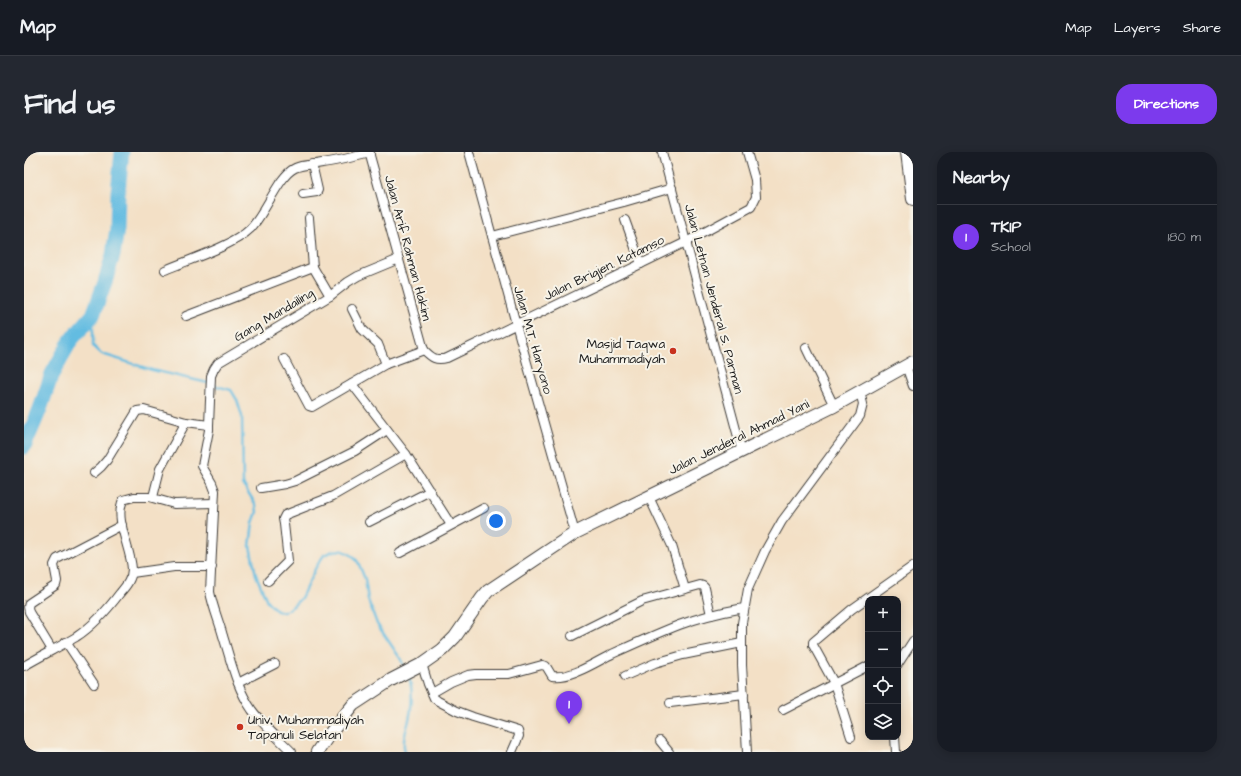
<!DOCTYPE html>
<meta charset="utf-8">
<style>
body{margin:0;font-family:"Architects Daughter",sans-serif;background:#242831;color:#f1f3f6}
.controls{position:absolute;right:12px;bottom:12px;display:grid;overflow:hidden;border-radius:8px;box-shadow:0 2px 10px #0003}
.controls button{width:36px;height:36px;display:grid;place-items:center;padding:0;border:0;border-bottom:1px solid #363941;background:#171b24;color:#f1f3f6;font:20px sans-serif}
.you{position:absolute;left:472px;top:369px;width:14px;height:14px;margin:-10px;border:3px solid #fff;border-radius:50%;background:#1a73e8;box-shadow:0 0 0 6px #1a73e833}
.badge{display:grid;place-items:center;width:26px;height:26px;border-radius:50%;background:#7c3aed;color:#fff;font-size:13px;font-weight:700}
.pin{position:absolute;translate:-50% -33px;filter:drop-shadow(0 1px 2px #0008)}
.pin::after{content:'';position:absolute;top:21px;width:14px;height:12px;background:inherit;clip-path:polygon(0 0,100% 0,50% 100%)}
.list{margin:0;padding:0;list-style:none}
h2{display:flex;justify-content:space-between;align-items:center;height:52px;margin:0;padding:0 16px;font-size:17px}
h2 small{font-size:13px;font-weight:400;color:#9ea1a6}
.list li{display:grid;grid-template-columns:26px 1fr auto;gap:12px;align-items:center;box-sizing:border-box;height:64px;padding:0 16px;border-top:1px solid #363941}
.list b{display:block;font-size:15px;white-space:nowrap}
.list p{margin:0;font-size:13px;white-space:nowrap;color:#9ea1a6}
.list em{font-size:13px;font-style:normal;color:#9ea1a6}
.icon{flex:none;width:22px;height:22px;fill:none;stroke:currentColor;stroke-width:2;stroke-linecap:round;stroke-linejoin:round}
.map{position:relative;flex:none;width:889px;height:600px;overflow:hidden;border-radius:16px}
header{display:flex;align-items:center;gap:24px;box-sizing:border-box;height:56px;padding:0 20px;background:#171b24;border-bottom:1px solid #363941}
header strong{font-size:19px}
nav{display:flex;gap:22px;margin-inline-start:auto;font-size:14px}
.intro{display:flex;align-items:center;justify-content:space-between;box-sizing:border-box;height:96px;padding:0 24px}
h1{margin:0;font-size:28px}
.button{padding:10px 18px;border-radius:16px;background:#7c3aed;color:#fff;font-size:14px;font-weight:700}
main{display:flex;gap:24px;padding:0 24px}
aside{flex:1;background:#171b24;border-radius:16px;box-shadow:0 2px 10px #0003}
.map>svg:first-child{display:block}
.lines{fill:none;stroke-linecap:round;stroke-linejoin:round}
.stream{stroke:#63bce1;stroke-width:2.5}
.river{stroke:#63bce1;stroke-width:15}
.street-casing{stroke:#3c3936;stroke-width:10}
.secondary-casing{stroke:#3c3936;stroke-width:14}
.street{stroke:#fff;stroke-width:8}
.secondary{stroke:#fff;stroke-width:12}
.poi-dot{fill:#c8321e;stroke:#f7f3e8;stroke-width:1.5}
.labels{text-anchor:middle;dominant-baseline:central;stroke-width:4;stroke-linejoin:round;paint-order:stroke}
.street-label{font-size:13px;fill:#1c1c1c;stroke:#f7f3e8}
.poi-label{font-size:13px;fill:#1c1c1c;stroke:#f7f3e8;text-anchor:end}
</style>
<header>
<strong>Map</strong>
<nav><a>Map</a><a>Layers</a><a>Share</a></nav>
</header>
<div class="intro"><h1>Find us</h1><a class="button">Directions</a></div>
<main>
<div class="map">
<svg width="889" height="600" viewBox="0 0 889 600">
<rect width="100%" height="100%" fill="#f7f3e8"/>
<filter id="ink" filterUnits="userSpaceOnUse"><feTurbulence type="fractalNoise" baseFrequency=".025" numOctaves="2"/><feDisplacementMap in="SourceGraphic" scale="8" xChannelSelector="R" yChannelSelector="G"/><feConvolveMatrix kernelMatrix="1 2 1 2 8 2 1 2 1" color-interpolation-filters="sRGB"/></filter>
<filter id="wash" filterUnits="userSpaceOnUse"><feTurbulence type="fractalNoise" baseFrequency=".012" numOctaves="4" result="noise"/><feDisplacementMap in="SourceGraphic" scale="16" xChannelSelector="R" yChannelSelector="G"/><feGaussianBlur stdDeviation="0.9" result="paint"/><feColorMatrix in="noise" values="0 0 0 0 0 0 0 0 0 0 0 0 0 0 0 0 0 1.4 0 .05"/><feComposite in="paint" operator="in"/></filter>
<g filter="url(#wash)">
<rect width="100%" height="100%" fill="#f3e0c6"/>
<g class="lines">
<g class="stream">
<polyline points="69,163 69,194 78,202 94,207 128,218 184,231"/>
<polyline points="189,233 207,238 213,248 218,264 219,332 232,353 233,360 229,371 226,394 232,423 243,449 253,459 260,460 268,455 277,446 292,415 300,403 309,399 318,398 329,404 334,410 341,427 344,448 353,472 376,506 381,516"/>
<path d="M381 600C378 590 381 582 384 572 388 556 390 538 384 522"/>
</g>
<polyline class="river" points="0,295 16,257 28,222 47,188 69,163 81,130 89,103 93,77 94,40 98,0"/>
</g>
</g>
<g filter="url(#ink)">
<g class="lines">
<g class="street-casing">
<g id="street">
<polyline points="345,0 400,198"/>
<polyline points="445,0 492,172 551,381"/>
<polyline points="638,0 718,300"/>
<polyline points="279,42 293,40 294,38 288,12"/>
<polyline points="285,66 289,115"/>
<polyline points="601,68 617,112"/>
<polyline points="468,84 600,50 648,36"/>
<path d="M141 118C164 108 209 94 226 77 241 63 254 24 271 16 279 12 289 13 298 11 314 9 330 5 346 1"/>
<polyline points="328,157 338,177 354,192 362,212"/>
<polyline points="162,164 289,115 306,144"/>
<polyline points="782,196 810,254"/>
<path d="M400 198C408 206 412 209 423 206L662 90 727 55 732 45 731 28 723 0"/>
<polyline points="260,207 285,254 288,255 362,212 400,198"/>
<polyline points="882,214 889,234"/>
<polyline points="328,232 382,302 427,373"/>
<polyline points="185,273 187,224 190,217 194,211 306,144 324,130 334,124 375,107"/>
<path d="M70 321 77 315 83 308 113 259 120 258 162 270 185 273V278L178 314 188 331 191 339 186 440C189 456 195 469 199 484 207 509 212 535 228 558 239 573 255 587 268 600"/>
<polyline points="237,336 261,332 271,329 331,299 363,278"/>
<polyline points="129,345 136,317 162,270"/>
<polyline points="625,345 648,394 661,437"/>
<polyline points="345,370 406,339"/>
<polyline points="376,401 460,356"/>
<polyline points="108,421 150,415 188,415"/>
<polyline points="244,429 264,409 260,372 259,367 261,363 309,344 382,302"/>
<polyline points="548,484 618,449 676,433 679,434 681,436 687,463"/>
<polyline points="42,490 70,532"/>
<polyline points="28,498 5,460 4,455 5,451 32,433 33,429 30,413 33,407 98,373"/>
<polyline points="398,512 404,532 410,546 414,549 433,559 449,565 494,579 495,584 488,600"/>
<polyline points="874,512 889,489"/>
<path d="M0 514C17 504 35 495 52 485 69 474 84 457 96 441 102 434 108 427 108 417 107 397 90 367 99 348L110 345H125L150 352 190 351"/>
<polyline points="601,524 631,511 659,503 718,491"/>
<polyline points="214,531 251,512"/>
<path d="M408 541 427 530 444 523 452 522H485L518 513 522 514 528 524C547 527 572 510 588 502 610 492 632 482 655 473 676 465 698 460 720 456"/>
<polyline points="646,551 720,542"/>
<polyline points="759,558 844,514"/>
<polyline points="827,585 810,531 789,493 789,490 828,457 889,414"/>
<polyline points="871,585 872,600"/>
<polyline points="636,589 645,600"/>
<polyline points="723,600 718,513 718,471 724,437 741,399 758,369 836,264 839,252 836,239"/>
</g>
</g>
<g class="secondary-casing">
<g id="secondary">
<polyline points="883,0 889,47"/>
<polyline points="293,600 304,584 329,553 367,528 398,512 418,498 431,485 458,446 464,439 551,381 810,254 889,210"/>
</g>
</g>
<use href="#street" class="street"/>
<use href="#secondary" class="secondary"/>
</g>
</g>
<g class="poi-dot">
<circle cx="649" cy="199" r="4"/>
<circle cx="216" cy="575" r="4"/>
</g>
<g class="labels">
<g class="street-label">
<text transform="translate(384 96) rotate(75)">Jalan Arif Rahman Hakim</text>
<text transform="translate(580 116) rotate(-26)">Jalan Brigjen. Katamso</text>
<text transform="translate(690 147) rotate(75)">Jalan Letnan Jenderal S. Parman</text>
<text transform="translate(250 163) rotate(-31)">Gang Mandailing</text>
<text transform="translate(509 188) rotate(74)">Jalan M.T. Haryono</text>
<text transform="translate(715 285) rotate(-26)">Jalan Jenderal Ahmad Yani</text>
</g>
<g class="poi-label">
<text x="641" y="192">Masjid Taqwa<tspan x="641" dy="15">Muhammadiyah</tspan></text>
<text x="224" y="568" text-anchor="start">Univ. Muhammadiyah<tspan x="224" dy="15">Tapanuli Selatan</tspan></text>
</g>
</g>
</svg>
<div class="controls">
<button>+</button>
<button>−</button>
<button><svg class="icon" aria-label="locate" viewBox="0 0 24 24"><circle cx="12" cy="12" r="6"/><path d="M12 2v4M12 18v4M2 12h4M18 12h4"/></svg></button>
<button><svg class="icon" aria-label="layers" viewBox="0 0 24 24"><path d="M12 4l9 5-9 5-9-5zM3 14l9 5 9-5"/></svg></button>
</div>
<div class="you"></div>
<div class="pin badge" style="left:545px;top:572px">1</div>
</div>
<aside>
<h2>Nearby<small></small></h2>
<ul class="list">
<li><span class="badge">1</span><div><b>TKIP</b><p>School</p></div><em>180 m</em></li>
</ul>
</aside>
</main>
